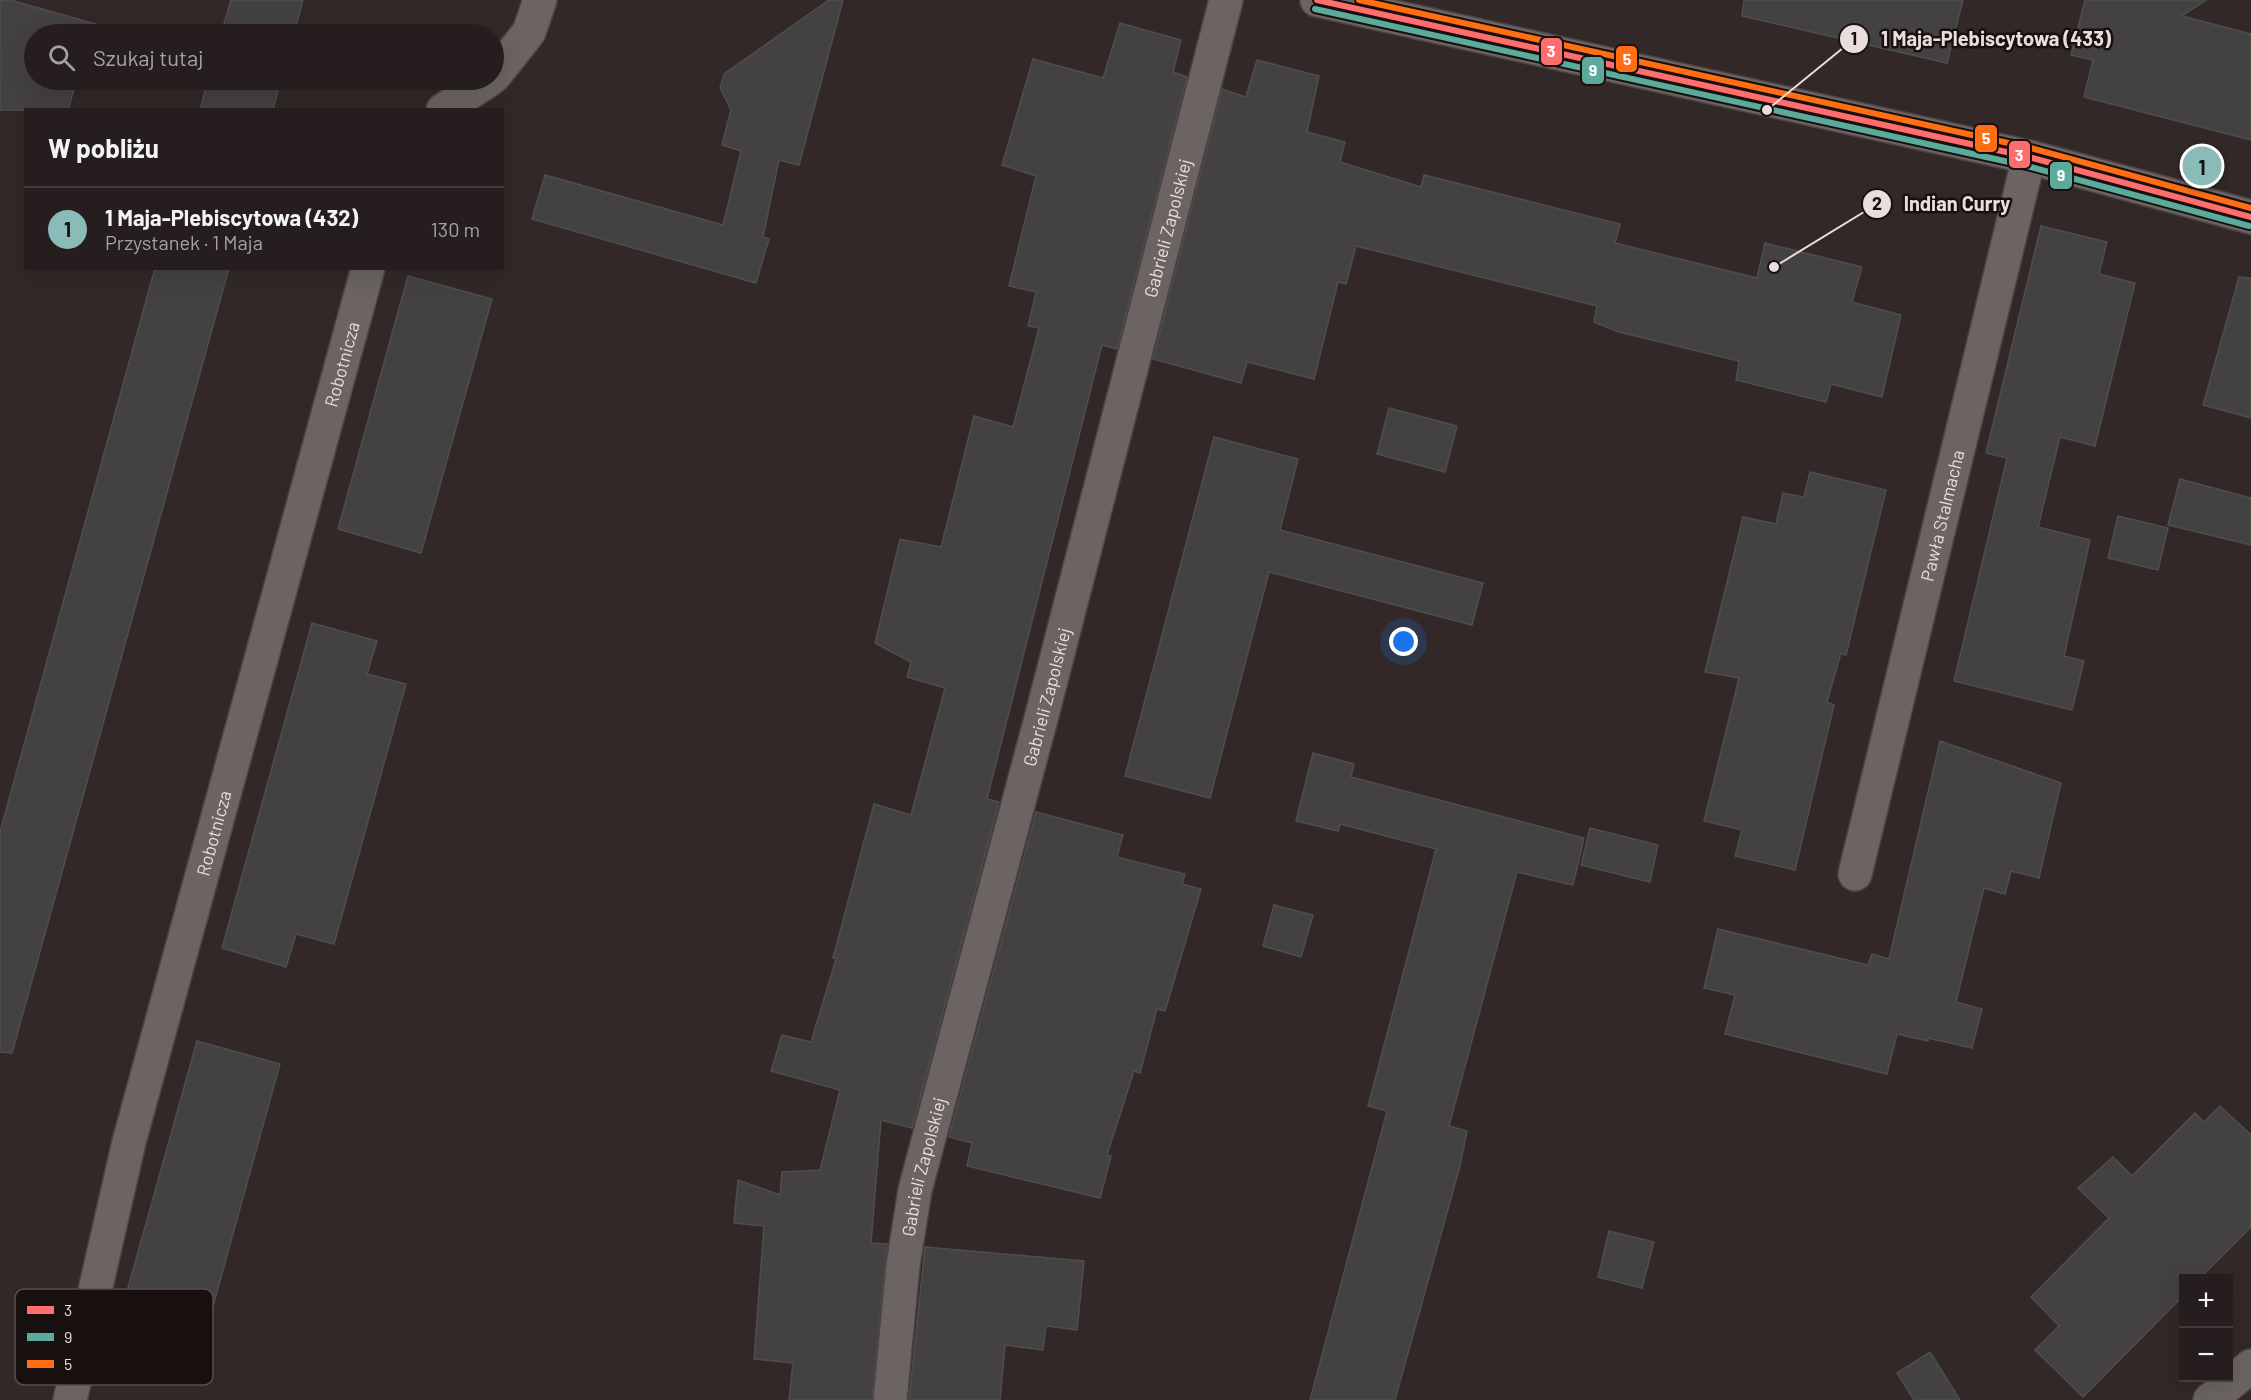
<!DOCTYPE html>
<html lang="pl">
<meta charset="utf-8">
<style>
body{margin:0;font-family:Barlow,sans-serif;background:#2e2727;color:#f1f3f6}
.controls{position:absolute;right:18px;bottom:18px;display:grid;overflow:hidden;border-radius:0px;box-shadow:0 6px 24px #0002}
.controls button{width:54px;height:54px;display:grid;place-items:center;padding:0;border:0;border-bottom:2px solid #423c3c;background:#261e1e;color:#f1f3f6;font:30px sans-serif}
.you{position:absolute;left:1404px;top:642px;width:21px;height:21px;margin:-15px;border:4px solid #fff;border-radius:50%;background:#1a73e8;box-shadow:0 0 0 9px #1a73e833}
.badge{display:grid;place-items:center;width:39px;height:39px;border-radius:50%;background:#8bbbb9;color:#111;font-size:20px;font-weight:700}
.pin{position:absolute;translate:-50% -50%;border:3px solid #fff;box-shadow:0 2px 6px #0006}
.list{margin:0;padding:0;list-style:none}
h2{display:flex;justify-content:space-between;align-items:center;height:78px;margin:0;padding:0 24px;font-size:26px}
h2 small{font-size:20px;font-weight:400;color:#a4a2a4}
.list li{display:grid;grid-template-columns:39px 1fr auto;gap:18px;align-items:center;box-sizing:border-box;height:84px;padding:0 24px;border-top:2px solid #423c3c}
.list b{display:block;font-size:22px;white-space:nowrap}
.list p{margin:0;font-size:20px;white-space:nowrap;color:#a4a2a4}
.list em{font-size:20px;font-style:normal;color:#a4a2a4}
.icon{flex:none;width:33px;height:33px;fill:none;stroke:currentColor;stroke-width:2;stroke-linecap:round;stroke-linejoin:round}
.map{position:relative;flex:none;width:2251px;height:1400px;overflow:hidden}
.search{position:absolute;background:#261e1e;box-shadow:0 6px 24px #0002;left:24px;top:24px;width:480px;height:66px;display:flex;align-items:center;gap:15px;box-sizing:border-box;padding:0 21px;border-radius:33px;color:#a4a2a4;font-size:22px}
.panel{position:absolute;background:#261e1e;box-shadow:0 6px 24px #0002;left:24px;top:108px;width:480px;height:162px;border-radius:0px}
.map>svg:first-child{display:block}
.building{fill:#434141;stroke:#4f4e4e;stroke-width:1.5}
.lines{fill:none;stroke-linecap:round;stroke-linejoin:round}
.minor-casing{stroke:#4c4342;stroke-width:36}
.minor{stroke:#6b6463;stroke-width:33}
.bus-1-casing{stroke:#18100f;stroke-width:10}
.bus-2-casing{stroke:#18100f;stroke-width:10}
.bus-3-casing{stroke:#18100f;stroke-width:10}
.bus-1{stroke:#ff6d6d;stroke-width:6}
.bus-2{stroke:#5baa9c;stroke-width:6}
.bus-3{stroke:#ff6e13;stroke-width:6}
.labels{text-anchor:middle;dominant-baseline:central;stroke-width:5;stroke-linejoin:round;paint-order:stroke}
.street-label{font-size:18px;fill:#eadddc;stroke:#18100f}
.key{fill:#18100f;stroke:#574e4c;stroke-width:1.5}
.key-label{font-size:16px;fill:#eadddc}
.leader{fill:none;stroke:#eadddc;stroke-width:2}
.callout-dot{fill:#eadddc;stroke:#18100f;stroke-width:2}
.mark-label{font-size:18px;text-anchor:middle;font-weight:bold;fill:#111}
.callout-label{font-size:20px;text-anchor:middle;font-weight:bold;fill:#eadddc;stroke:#18100f;stroke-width:5;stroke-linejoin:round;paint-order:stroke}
.line-badge{stroke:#18100f;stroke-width:2}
.badge-label{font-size:16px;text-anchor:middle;font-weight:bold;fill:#fff}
</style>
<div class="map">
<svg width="2251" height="1400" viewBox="0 0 2251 1400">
<rect width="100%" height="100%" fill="#322828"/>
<g class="building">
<polygon points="0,0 10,0 103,26 101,34 34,34 34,80 89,80 88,85 76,82 68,110 0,110"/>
<polygon points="231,0 303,0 294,34 221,34"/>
<polygon points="829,0 843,0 799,165 779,160 763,237 769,239 756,283 532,219 545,175 723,225 741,151 722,145 731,110 720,88 724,74"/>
<polygon points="1744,0 1963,0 1947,63 1742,16"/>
<polygon points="2085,0 2206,0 2182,16 2251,34 2251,140 2084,97 2093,60 2071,55"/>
<polygon points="1120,23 1181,40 1173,72 1187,77 1117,349 1102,345 987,799 999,802 912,1128 881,1120 871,1243 887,1244 872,1400 789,1400 793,1363 754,1359 764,1226 734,1223 738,1180 780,1195 782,1172 820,1170 840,1090 771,1071 782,1035 811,1042 836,959 833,958 874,804 911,815 945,688 907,677 911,662 875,643 900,539 941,547 974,416 1013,427 1039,328 1028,326 1036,292 1009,286 1036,176 1002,165 1033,59 1103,78"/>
<polygon points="1257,60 1319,76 1307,132 1345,142 1340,162 1421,187 1424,175 1620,224 1615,243 1757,278 1765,243 1862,267 1852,302 1901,315 1882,397 1831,384 1826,402 1736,380 1739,361 1619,332 1594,322 1597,306 1356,246 1346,284 1338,282 1314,379 1247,362 1241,383 1153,359 1222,89 1246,97"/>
<polygon points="208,80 281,80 273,110 200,110"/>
<polygon points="2041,226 2107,242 2099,274 2135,283 2095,446 2060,437 2038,527 2090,540 2064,656 2084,661 2072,710 1954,681 2007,458 1986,453"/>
<polygon points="155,268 229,268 12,1053 0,1052 0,832"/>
<polygon points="408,276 492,299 421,553 338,529"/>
<polygon points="2239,277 2251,278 2251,418 2203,405"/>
<polygon points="1389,408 1457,426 1445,472 1377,454"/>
<polygon points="1214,437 1298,459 1280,530 1483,583 1472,625 1269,572 1210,798 1125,776"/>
<polygon points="1810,472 1886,490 1846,655 1841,653 1827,702 1834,705 1795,870 1735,856 1742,830 1704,821 1739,678 1705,672 1743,517 1776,524 1783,493 1804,497"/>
<polygon points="2180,479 2251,498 2251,545 2168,525"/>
<polygon points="2118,516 2168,528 2158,570 2108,558"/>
<polygon points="312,623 377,641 367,674 406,684 334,944 296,934 286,967 222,948"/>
<polygon points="1940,741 2061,783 2039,878 2011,871 2005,894 1984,888 1956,1002 1982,1009 1972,1048 1928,1038 1928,1041 1897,1034 1887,1074 1725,1034 1735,995 1704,988 1718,929 1868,965 1872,954 1889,959"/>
<polygon points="1313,753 1354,764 1351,777 1584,838 1573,885 1517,872 1449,1126 1467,1131 1460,1166 1395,1400 1310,1400 1387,1111 1368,1106 1436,849 1340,824 1338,831 1296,821"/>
<polygon points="1036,812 1123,835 1117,857 1185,874 1182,884 1201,889 1165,1011 1157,1009 1140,1073 1134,1071 1107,1155 1111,1156 1100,1198 967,1166 972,1143 949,1137"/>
<polygon points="1590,828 1658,845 1650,882 1581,865"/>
<polygon points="1274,905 1313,915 1301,957 1263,946"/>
<polygon points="197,1041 280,1064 210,1317 126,1295"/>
<polygon points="2220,1106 2251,1135 2251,1227 2200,1278 2184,1278 2184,1295 2083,1397 2035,1350 2059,1326 2031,1297 2109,1218 2078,1188 2113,1157 2132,1176 2195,1113 2204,1122"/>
<polygon points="1609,1231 1654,1242 1642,1288 1598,1277"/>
<polygon points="925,1247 1084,1261 1077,1330 1046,1326 1043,1350 1005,1345 1000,1400 909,1400"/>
<polygon points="1930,1352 1960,1400 1914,1400 1897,1373"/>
</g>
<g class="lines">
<g class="minor-casing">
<g id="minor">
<polyline points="1317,0 2029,157 2251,217"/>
<polyline points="494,76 529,32 540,0"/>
<polyline points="443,110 489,80"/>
<path id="s1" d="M1855 874 2029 157"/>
<path id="s2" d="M70 1400 129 1142 368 268"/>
<path id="s3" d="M890 1400 903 1265 915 1190 1042 715 1226 0"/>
<polyline points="2210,1400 2251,1366"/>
</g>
</g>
<use href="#minor" class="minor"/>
<g class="bus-1-casing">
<polyline id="bus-1" points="1317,0 2029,157 2251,217"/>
</g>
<g class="bus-2-casing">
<polyline id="bus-2" points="1315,9 2027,166 2249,226"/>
</g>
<g class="bus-3-casing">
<polyline id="bus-3" points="1359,0 2031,148 2251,208"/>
</g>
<use href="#bus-1" class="bus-1"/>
<use href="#bus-2" class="bus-2"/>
<use href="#bus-3" class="bus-3"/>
</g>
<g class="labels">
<g class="street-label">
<text stroke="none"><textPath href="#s3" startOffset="1206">Gabrieli Zapolskiej</textPath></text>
<text stroke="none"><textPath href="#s2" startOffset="1071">Robotnicza</textPath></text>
<text stroke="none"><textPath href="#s1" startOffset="369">Pawła Stalmacha</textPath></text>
<text stroke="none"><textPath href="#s3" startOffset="722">Gabrieli Zapolskiej</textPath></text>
<text stroke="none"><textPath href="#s2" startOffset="585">Robotnicza</textPath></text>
<text stroke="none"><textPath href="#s3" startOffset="236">Gabrieli Zapolskiej</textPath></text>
</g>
</g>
<rect x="15" y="1289" width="198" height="96" rx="9" class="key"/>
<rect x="27" y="1306" width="27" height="8" fill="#ff6d6d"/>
<rect x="27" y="1333" width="27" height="8" fill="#5baa9c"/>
<rect x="27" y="1360" width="27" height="8" fill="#ff6e13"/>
<g class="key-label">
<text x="64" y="1316">3</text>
<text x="64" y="1343">9</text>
<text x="64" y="1370">5</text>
</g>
<path class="leader" d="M1767 110L1854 39M1774 267L1877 204"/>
<g class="callout-dot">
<circle cx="1767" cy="110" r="6"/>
<circle cx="1774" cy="267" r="6"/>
<circle cx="1854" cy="39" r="15"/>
<circle cx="1877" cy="204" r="15"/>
</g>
<g class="mark-label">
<text x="1854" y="45">1</text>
<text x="1877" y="210">2</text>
</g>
<g class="callout-label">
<text x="1996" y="46">1 Maja-Plebiscytowa (433)</text>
<text x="1957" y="211">Indian Curry</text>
</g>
<g class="line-badge">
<rect x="1540" y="37" width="23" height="29" rx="6" fill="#ff6d6d"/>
<rect x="1615" y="45" width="23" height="28" rx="6" fill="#ff6e13"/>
<rect x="1581" y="56" width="24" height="29" rx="6" fill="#5baa9c"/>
<rect x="1974" y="124" width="24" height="29" rx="6" fill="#ff6e13"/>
<rect x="2008" y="140" width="23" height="29" rx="6" fill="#ff6d6d"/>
<rect x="2049" y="161" width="24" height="29" rx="6" fill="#5baa9c"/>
</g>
<g class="badge-label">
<text x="1551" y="57">3</text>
<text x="1627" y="65">5</text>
<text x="1593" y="76">9</text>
<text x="1986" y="144">5</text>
<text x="2019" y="161">3</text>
<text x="2061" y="181">9</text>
</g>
</svg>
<div class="controls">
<button>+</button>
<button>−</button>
</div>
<div class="you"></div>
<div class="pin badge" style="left:2202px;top:166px">1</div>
<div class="search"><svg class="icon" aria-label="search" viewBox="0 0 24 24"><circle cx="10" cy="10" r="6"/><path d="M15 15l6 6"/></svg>Szukaj tutaj</div>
<section class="panel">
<h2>W pobliżu<small></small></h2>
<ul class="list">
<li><span class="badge">1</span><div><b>1 Maja-Plebiscytowa (432)</b><p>Przystanek · 1 Maja</p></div><em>130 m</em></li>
</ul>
</section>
</div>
